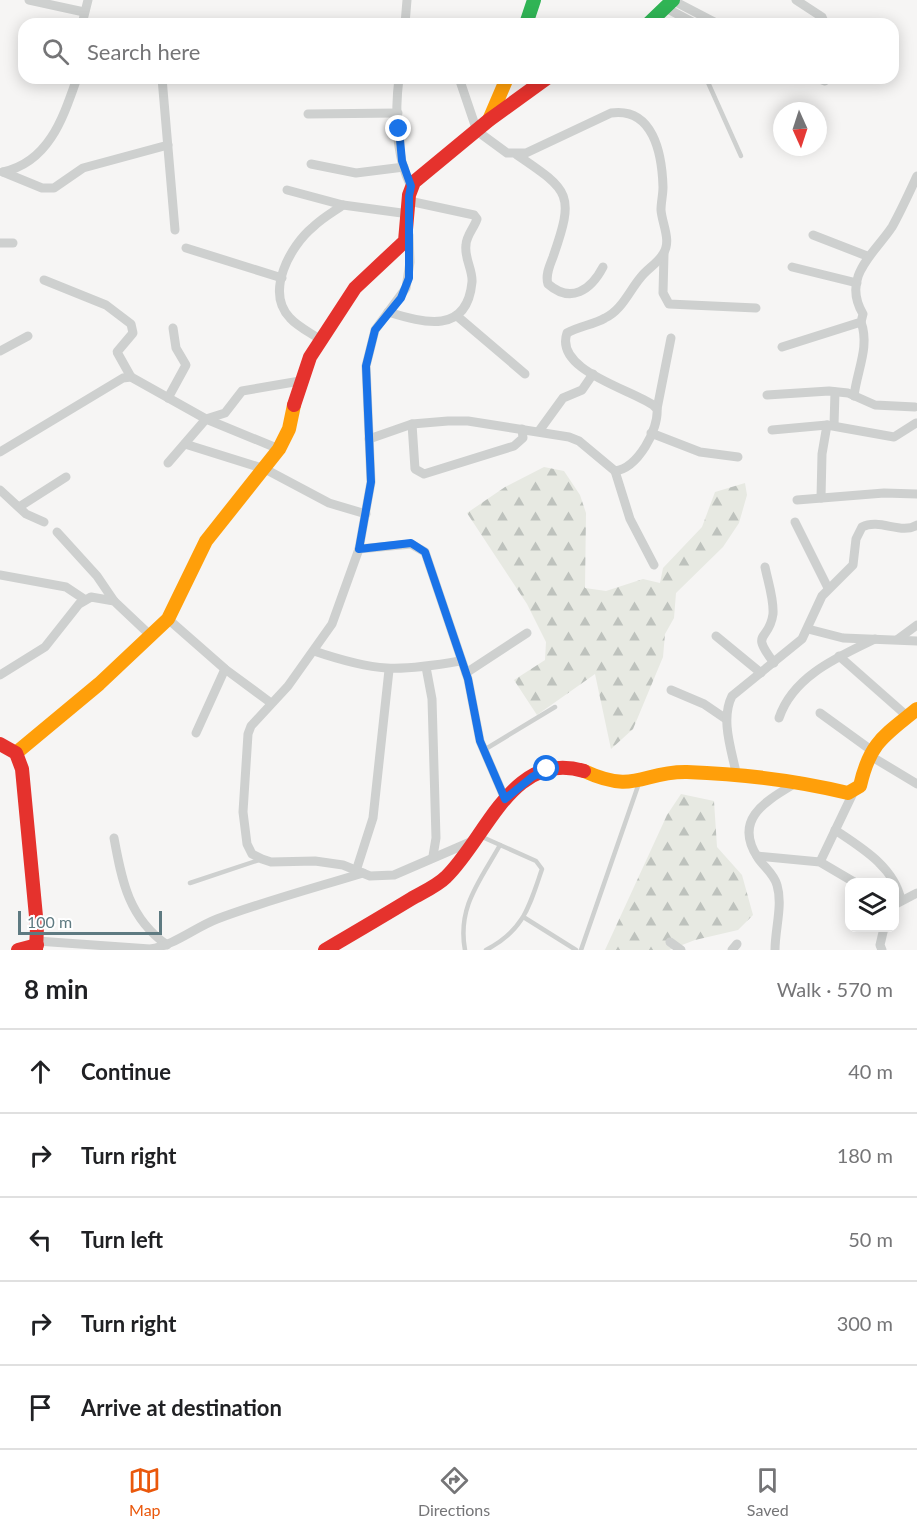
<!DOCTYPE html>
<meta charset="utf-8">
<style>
body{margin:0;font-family:Lato,sans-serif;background:#f2f2f2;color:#202124}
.controls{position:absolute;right:18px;bottom:18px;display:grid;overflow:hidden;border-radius:12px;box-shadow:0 3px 15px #0003}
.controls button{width:54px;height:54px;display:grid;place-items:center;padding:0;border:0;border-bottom:2px solid #e0e0e0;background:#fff;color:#202124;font:30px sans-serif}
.compass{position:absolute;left:773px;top:102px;width:54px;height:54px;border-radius:50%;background:#fff;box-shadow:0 3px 15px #0003;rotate:177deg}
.scale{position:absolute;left:18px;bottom:15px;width:144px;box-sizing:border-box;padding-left:6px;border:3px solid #5e7a81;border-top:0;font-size:16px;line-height:21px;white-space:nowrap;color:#5e7a81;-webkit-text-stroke:4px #fff;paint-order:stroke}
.stop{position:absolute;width:18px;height:18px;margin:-14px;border:4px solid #1a73e8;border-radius:50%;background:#fff}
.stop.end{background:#1a73e8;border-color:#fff;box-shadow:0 2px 6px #0008}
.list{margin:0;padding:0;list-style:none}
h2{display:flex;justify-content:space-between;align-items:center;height:78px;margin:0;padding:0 24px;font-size:26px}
h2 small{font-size:20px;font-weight:400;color:#757577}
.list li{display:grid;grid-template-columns:39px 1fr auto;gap:18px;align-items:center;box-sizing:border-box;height:84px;padding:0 24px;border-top:2px solid #e0e0e0}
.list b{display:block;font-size:22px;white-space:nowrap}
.list em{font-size:20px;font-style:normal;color:#757577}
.icon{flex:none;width:33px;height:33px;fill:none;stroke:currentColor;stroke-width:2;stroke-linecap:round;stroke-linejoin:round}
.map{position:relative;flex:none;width:917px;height:950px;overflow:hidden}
.search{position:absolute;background:#fff;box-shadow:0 3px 15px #0003;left:18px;right:18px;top:18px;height:66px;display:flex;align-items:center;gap:15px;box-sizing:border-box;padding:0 21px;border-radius:18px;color:#757577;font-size:22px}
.sheet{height:498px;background:#fff}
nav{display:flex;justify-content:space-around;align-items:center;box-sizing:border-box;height:84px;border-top:2px solid #e0e0e0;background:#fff;font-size:16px;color:#757577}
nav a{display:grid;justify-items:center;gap:3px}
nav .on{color:#ea580c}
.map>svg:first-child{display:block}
.forest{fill:url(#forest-firs)}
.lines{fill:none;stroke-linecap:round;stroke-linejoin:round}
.lane{stroke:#ced0cf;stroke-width:4.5}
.street{stroke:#ced0cf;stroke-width:9}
.fast{stroke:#30b455;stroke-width:14}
.slow{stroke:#ff9f0a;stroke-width:14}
.jam{stroke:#e5322d;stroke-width:14}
.route{stroke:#1a73e8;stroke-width:8}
</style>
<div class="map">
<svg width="917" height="950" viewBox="0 0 917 950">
<defs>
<pattern id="forest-firs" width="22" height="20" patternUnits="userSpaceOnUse" patternTransform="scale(1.5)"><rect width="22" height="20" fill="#e7e9e2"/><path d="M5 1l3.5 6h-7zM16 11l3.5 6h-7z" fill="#bec2bd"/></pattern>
</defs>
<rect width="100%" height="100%" fill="#f6f5f4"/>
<g class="forest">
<polygon points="544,467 564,471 580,495 586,513 585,588 606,591 643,579 660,583 663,568 702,527 715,492 745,483 747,495 739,523 723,547 676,593 674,618 665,634 663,657 633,729 611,749 595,674 537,715 514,680 545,660 546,642 527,604 467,513 505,487"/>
<polygon points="681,794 714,801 717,847 742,875 753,915 738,930 695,940 669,950 605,950 667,815"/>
</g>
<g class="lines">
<g class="lane">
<polyline points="706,78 741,156"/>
<polyline points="484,750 555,707"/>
<path d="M480 836 536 861 542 869C529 907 524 930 486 950"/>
<polyline points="190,883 262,859"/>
<polyline points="525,918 576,950"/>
<path d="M465 950C457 907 480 881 500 845"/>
<polyline points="581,950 639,783"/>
</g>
<g class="street">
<polyline points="29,0 84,12"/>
<polyline points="672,0 718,24"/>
<polyline points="796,0 822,17 825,24"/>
<polyline points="666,8 696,24"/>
<polyline points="82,24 88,0"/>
<polyline points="405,24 407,0"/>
<polyline points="162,78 175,230"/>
<path d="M399 78C395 111 395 156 411 186"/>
<polyline points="817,78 825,81"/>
<polyline points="308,114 398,113"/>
<path d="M517 155C570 191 575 194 553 257 550 265 545 275 548 284 571 304 591 290 603 267"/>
<polyline points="311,164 356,173 404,167"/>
<polyline points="3,172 42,188 54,188 83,168 168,145"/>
<path d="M3 172C49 162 63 118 77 78"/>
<polyline points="287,190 343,205 409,214"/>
<polyline points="409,235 410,262 406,288 375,330 366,366 371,482 359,549 332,624 288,686 251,726 248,734 243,812 247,844 252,854 262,859 271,862 315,861 343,865 370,876 394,875 475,840"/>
<polyline points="813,235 867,256"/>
<polyline points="0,243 13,243"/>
<polyline points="186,248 282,278"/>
<polyline points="664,254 663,293 669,304 756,308"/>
<polyline points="792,267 857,283"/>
<polyline points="44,280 106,305 131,324 133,333 117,352 131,377"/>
<path d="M388 312C424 323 467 335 472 282 473 270 464 258 466 245 466 236 474 228 477 219L474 215 409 201"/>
<polyline points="457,316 525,374"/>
<path d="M321 340C311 333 298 327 290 318 265 292 290 246 313 227 322 218 333 212 343 205"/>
<path d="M782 347 861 322 863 314C841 277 874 254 892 227 901 211 909 193 917 176"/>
<polyline points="0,351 28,336"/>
<polyline points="767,395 829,391 848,393 875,405 915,407"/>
<path d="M854 396C857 370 870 347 861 322"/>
<polyline points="168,398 186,365 176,348 173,328"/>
<polyline points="657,409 671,338"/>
<polyline points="412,424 415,469 424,474 514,446 523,438 522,429"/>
<polyline points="834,425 835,392"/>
<polyline points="772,430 827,425 894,437 916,423"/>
<polyline points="539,431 563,398 582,390 593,374"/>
<polyline points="651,433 700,452 738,457"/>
<path d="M369 439 412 424 448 421H468L569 437 579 441 615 471C638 468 659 429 657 409L653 405C630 389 554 370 567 333 579 326 593 325 605 318 622 310 629 291 641 277 647 269 658 263 663 254 672 241 662 224 661 210 661 202 663 195 663 187 662 153 653 107 611 113L526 153H507L477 131 459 78"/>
<polyline points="185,444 265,469 329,503 366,514"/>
<polyline points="0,452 123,378 131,377 206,419 279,449"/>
<polyline points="168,463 206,419 225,413 242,391 300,381"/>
<polyline points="615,471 630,519 654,565"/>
<polyline points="0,490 26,514 44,522"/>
<polyline points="821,498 822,454 827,425"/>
<polyline points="797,500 884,493 917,494"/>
<polyline points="19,507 66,477"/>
<polyline points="795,522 828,588"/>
<polyline points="57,532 97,576 114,601"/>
<polyline points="359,549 411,544 425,552 468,679 480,741 505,799"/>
<path d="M765 567C768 582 774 599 773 614 769 643 749 630 774 663"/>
<polyline points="0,575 66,587 84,599"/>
<polyline points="168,619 225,669 271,703"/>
<polyline points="808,629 843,638 917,641"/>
<polyline points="716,636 761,673"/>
<polyline points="898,639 917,625"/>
<path d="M314 651C376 672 397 672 460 661"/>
<polyline points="839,656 907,716"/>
<polyline points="426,667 432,699 436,838 433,856"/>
<polyline points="466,673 527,633"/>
<polyline points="0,675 45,647 79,604 91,597 114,601 150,635"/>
<polyline points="671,690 704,704 726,719"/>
<polyline points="820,713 871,750"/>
<path d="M779 718C793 676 838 657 875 639"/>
<polyline points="196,733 225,669"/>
<polyline points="869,755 917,784"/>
<path d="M737 777C732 751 720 720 732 696L802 639 822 596 853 565 856 539 862 527C880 518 901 535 917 525"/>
<path d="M835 830C862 848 894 867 901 900"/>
<path d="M114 838C122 882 129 918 167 945"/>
<polyline points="757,856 820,862 854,882"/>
<polyline points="820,862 854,791"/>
<polyline points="356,871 373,818 389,670"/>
<polyline points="894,905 917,893"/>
<path d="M37 941 150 949C175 945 194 928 217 919 265 901 314 888 363 873"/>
<polyline points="670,942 681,950"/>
<polyline points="732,950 737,944"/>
<path d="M775 950C775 929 783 905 777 885 774 874 764 867 758 858 731 817 770 799 799 781"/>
<polyline points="882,950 880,945 884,928"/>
</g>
<g class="fast">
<polyline points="526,24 534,0"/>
<polyline points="648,24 673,0"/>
</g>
<g class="slow">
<polyline points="489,120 507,78"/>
<polyline points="16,753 99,684 168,619 206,541 279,449 289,429 294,405"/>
<path d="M584 771C636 795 642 771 687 772 742 774 795 780 848 793L860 786C870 742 884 736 917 709"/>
</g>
<g class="jam">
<polyline points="294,405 310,357 355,288 405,241 409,195 414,182 489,120 547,78"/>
<polyline points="0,744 16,753 22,769 37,927 36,950"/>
<polyline points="18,950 37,945"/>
<path d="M325 950C354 933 383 916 411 899 423 892 437 886 446 877 486 839 512 749 584 771"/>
</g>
</g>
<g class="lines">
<polyline class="route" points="399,129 402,161 411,186 409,196 409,278 401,298 375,330 366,366 371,482 359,549 411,543 425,552 468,679 480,741 505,799 532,777 547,769"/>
</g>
</svg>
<div class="controls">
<button><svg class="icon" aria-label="layers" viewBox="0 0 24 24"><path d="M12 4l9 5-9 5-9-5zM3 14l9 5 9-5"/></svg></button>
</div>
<svg class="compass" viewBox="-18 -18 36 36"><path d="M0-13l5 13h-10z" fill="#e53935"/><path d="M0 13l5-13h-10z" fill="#757577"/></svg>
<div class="scale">100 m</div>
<div class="stop" style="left:547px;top:769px"></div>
<div class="stop end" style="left:399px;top:129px"></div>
<div class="search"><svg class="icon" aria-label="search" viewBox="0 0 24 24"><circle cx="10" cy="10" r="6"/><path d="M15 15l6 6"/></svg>Search here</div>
</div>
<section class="sheet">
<h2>8 min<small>Walk · 570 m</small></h2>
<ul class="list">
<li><svg class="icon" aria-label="ahead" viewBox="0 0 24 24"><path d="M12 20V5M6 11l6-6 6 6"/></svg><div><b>Continue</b></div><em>40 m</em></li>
<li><svg class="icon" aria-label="right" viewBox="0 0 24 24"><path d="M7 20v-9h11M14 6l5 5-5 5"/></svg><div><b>Turn right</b></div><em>180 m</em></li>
<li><svg class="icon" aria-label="left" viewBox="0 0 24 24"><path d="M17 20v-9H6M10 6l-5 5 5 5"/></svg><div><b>Turn left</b></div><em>50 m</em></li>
<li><svg class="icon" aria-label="right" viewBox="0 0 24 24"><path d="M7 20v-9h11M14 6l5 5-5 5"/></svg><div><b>Turn right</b></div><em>300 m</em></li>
<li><svg class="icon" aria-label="arrive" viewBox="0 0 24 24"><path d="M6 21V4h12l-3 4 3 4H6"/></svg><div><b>Arrive at destination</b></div></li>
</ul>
</section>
<nav>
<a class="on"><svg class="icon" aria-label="map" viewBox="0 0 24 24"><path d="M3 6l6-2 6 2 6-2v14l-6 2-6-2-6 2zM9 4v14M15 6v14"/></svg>Map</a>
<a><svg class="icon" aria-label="directions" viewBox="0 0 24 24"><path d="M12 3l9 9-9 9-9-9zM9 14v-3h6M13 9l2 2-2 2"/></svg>Directions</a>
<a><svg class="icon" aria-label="saved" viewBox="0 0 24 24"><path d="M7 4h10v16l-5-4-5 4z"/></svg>Saved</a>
</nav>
